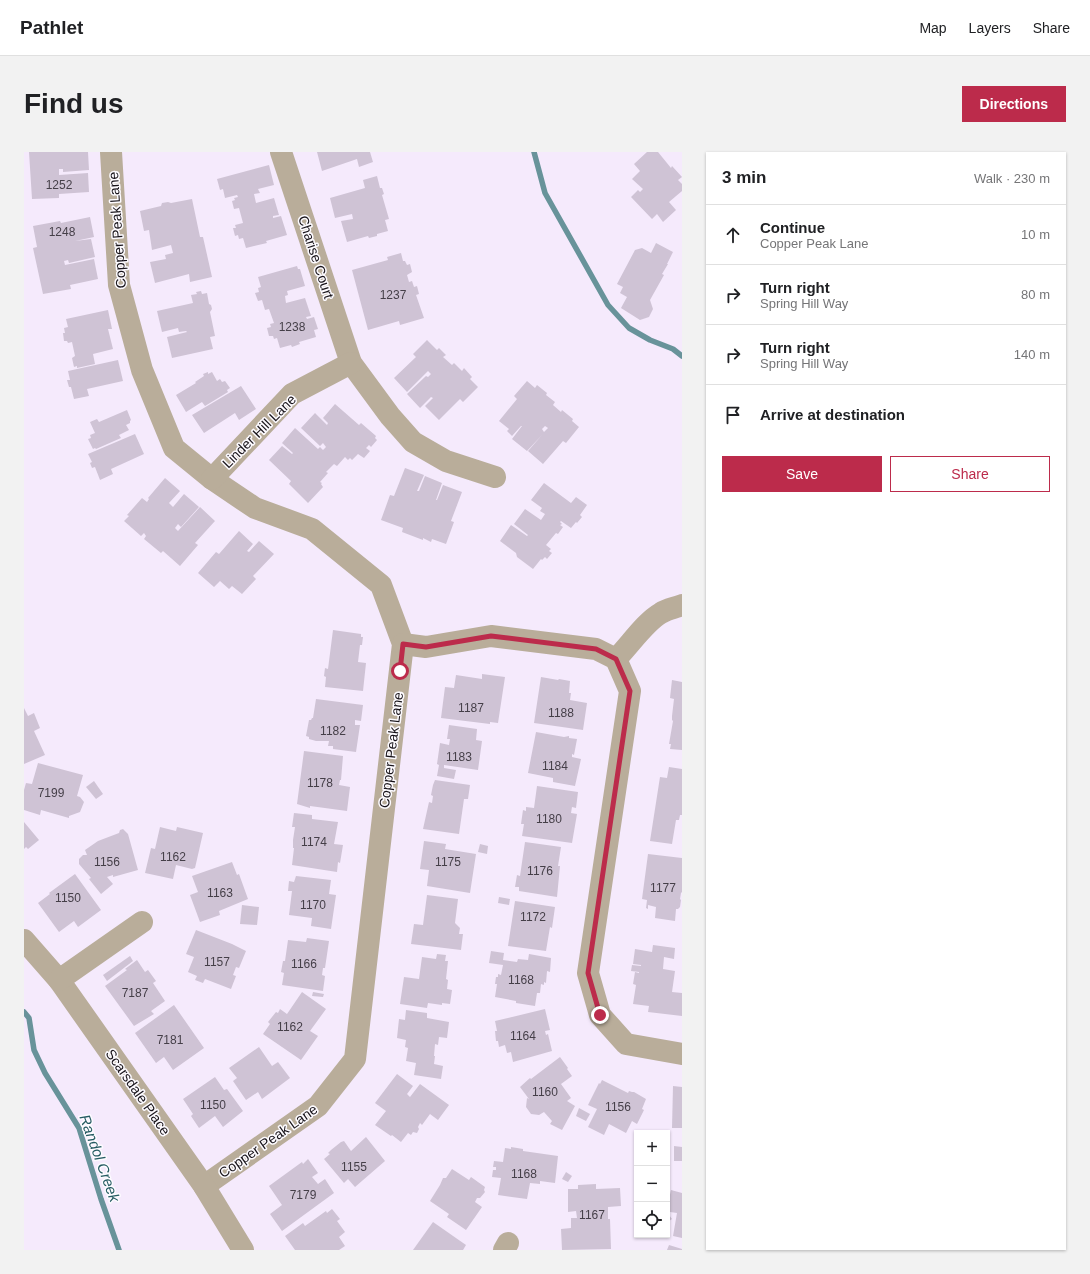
<!DOCTYPE html>
<meta charset="utf-8">
<style>
body{margin:0;font-family:Arial,sans-serif;background:#f2f2f2;color:#202124}
.controls{position:absolute;right:12px;bottom:12px;display:grid;overflow:hidden;border-radius:0px;box-shadow:0 1px 3px #0004}
.controls button{width:36px;height:36px;display:grid;place-items:center;padding:0;border:0;border-bottom:1px solid #e0e0e0;background:#fff;color:#202124;font:20px sans-serif}
.stop{position:absolute;width:12px;height:12px;margin:-9px;border:3px solid #bc2b4b;border-radius:50%;background:#fff}
.stop.end{background:#bc2b4b;border-color:#fff;box-shadow:0 1px 4px #0008}
.list{margin:0;padding:0;list-style:none}
h2{display:flex;justify-content:space-between;align-items:center;height:52px;margin:0;padding:0 16px;font-size:17px}
h2 small{font-size:13px;font-weight:400;color:#757577}
.list li{display:grid;grid-template-columns:26px 1fr auto;gap:12px;align-items:center;box-sizing:border-box;height:60px;padding:0 16px;border-top:1px solid #e0e0e0}
.list b{display:block;font-size:15px;white-space:nowrap}
.list p{margin:0;font-size:13px;white-space:nowrap;color:#757577}
.list em{font-size:13px;font-style:normal;color:#757577}
.actions{display:flex;gap:8px;padding:12px 16px}
.actions a{flex:1;padding:9px 0;border:1px solid #bc2b4b;border-radius:0px;text-align:center;font-size:14px;color:#bc2b4b}
.actions .main{background:#bc2b4b;color:#fff}
.icon{flex:none;width:22px;height:22px;fill:none;stroke:currentColor;stroke-width:2;stroke-linecap:round;stroke-linejoin:round}
.map{position:relative;flex:none;width:658px;height:1098px;overflow:hidden;border-radius:0px}
header{display:flex;align-items:center;gap:24px;box-sizing:border-box;height:56px;padding:0 20px;background:#fff;border-bottom:1px solid #e0e0e0}
header strong{font-size:19px}
nav{display:flex;gap:22px;margin-inline-start:auto;font-size:14px}
.intro{display:flex;align-items:center;justify-content:space-between;box-sizing:border-box;height:96px;padding:0 24px}
h1{margin:0;font-size:28px}
.button{padding:10px 18px;border-radius:0px;background:#bc2b4b;color:#fff;font-size:14px;font-weight:700}
main{display:flex;gap:24px;padding:0 24px}
aside{flex:1;background:#fff;border-radius:0px;box-shadow:0 1px 3px #0004}
.map>svg:first-child{display:block}
.lines{fill:none;stroke-linecap:round;stroke-linejoin:round}
.stream{stroke:#68939a;stroke-width:5.5}
.building{fill:#cfc3d5;fill-rule:evenodd}
.minor{stroke:#b9ad9a;stroke-width:22}
.route{stroke:#bc2b4b;stroke-width:5}
.labels{text-anchor:middle;dominant-baseline:central;stroke-width:3;stroke-linejoin:round;paint-order:stroke}
.number-label{font-size:12px;fill:#453f48}
.street-label{font-size:14px;fill:#171319;stroke:#fdfbff}
.water-label{font-size:15px;font-style:italic;fill:#255b62;stroke:#fdfbff}
</style>
<header>
<strong>Pathlet</strong>
<nav><a>Map</a><a>Layers</a><a>Share</a></nav>
</header>
<div class="intro"><h1>Find us</h1><a class="button">Directions</a></div>
<main>
<div class="map">
<svg width="658" height="1098" viewBox="0 0 658 1098">
<rect width="100%" height="100%" fill="#f5eafc"/>
<g class="lines">
<g class="stream">
<polyline points="510,0 521,41 584,153 605,176 626,188 649,197 658,204"/>
<polyline points="0,860 5,866 10,898 21,921 55,976 77,1047 95,1098"/>
</g>
</g>
<g class="building">
<polygon points="5,0 64,0 65,18 39,20 39,17 35,17 35,23 64,21 65,40 35,42 35,46 8,47"/>
<polygon points="293,0 346,0 349,10 335,15 333,7 298,19"/>
<polygon points="623,0 634,0 647,16 648,14 658,25 654,28 658,32 658,39 645,50 652,58 639,70 633,62 628,67 607,45 614,38 616,40 619,37 608,27 616,19 610,12"/>
<polygon points="245,13 250,33 234,37 236,41 230,42 232,51 250,46 255,63 249,64 249,66 257,64 263,83 242,89 243,91 222,96 219,86 215,87 214,83 211,84 209,76 212,76 211,73 219,71 215,56 210,57 208,49 211,48 210,46 214,45 213,43 201,46 199,37 196,38 193,27"/>
<polygon points="353,24 356,36 358,36 360,42 358,43 365,67 361,68 364,79 353,82 353,84 345,86 344,84 323,90 317,69 329,67 328,62 311,66 306,46 341,36 339,28"/>
<polygon points="168,47 176,85 179,85 188,125 166,130 165,122 131,131 126,110 142,107 141,103 149,101 147,93 128,98 125,78 120,79 116,59 137,54 138,51 144,50 147,51"/>
<polygon points="66,65 70,85 51,89 67,87 71,105 45,111 44,108 40,109 41,113 70,107 74,127 46,133 47,137 19,142 9,96 13,95 9,74 36,69 37,71"/>
<polygon points="632,91 649,100 643,112 644,112 638,122 640,123 626,148 629,157 625,165 616,168 597,156 603,145 596,141 599,135 593,132 611,98 618,96 627,101"/>
<polygon points="377,101 379,109 381,109 383,113 386,112 388,120 383,123 385,130 388,129 390,135 393,134 395,142 392,143 400,166 376,173 375,169 344,178 328,118 364,108 363,105"/>
<polygon points="273,114 274,117 276,117 281,134 263,139 264,143 261,144 262,151 281,146 287,164 282,165 283,167 290,165 294,177 290,178 292,185 275,190 276,192 268,195 267,193 256,196 253,186 250,187 249,184 245,184 243,176 247,175 246,172 250,171 245,157 241,158 238,148 234,149 231,141 235,140 234,136 237,135 234,125"/>
<polygon points="177,139 178,142 183,141 185,152 187,153 188,157 186,160 191,184 186,185 189,197 148,206 143,185 163,180 162,179 155,180 154,176 138,180 133,159 169,151 167,143 173,142 172,140"/>
<polygon points="84,158 88,177 84,177 89,197 69,202 71,212 53,216 53,214 50,215 48,206 51,204 48,190 44,191 43,189 40,189 39,181 41,181 40,176 44,175 42,167"/>
<polygon points="403,188 413,198 415,196 422,203 419,205 428,213 430,211 438,219 440,216 448,225 446,227 454,235 439,250 436,247 415,268 401,254 409,246 407,245 396,256 383,242 402,224 404,225 407,222 404,219 383,240 370,226 392,205 389,202"/>
<polygon points="94,208 99,229 63,237 65,244 50,247 47,235 45,235 43,228 46,228 44,219"/>
<polygon points="184,220 184,222 188,220 193,229 196,227 198,230 201,229 206,236 203,238 204,240 181,254 178,250 162,260 152,243 172,231 171,230 180,224 179,222"/>
<path d="M503 229 511 236 513 233 523 241 522 243 531 250 529 253 537 260 538 258 549 267 548 269 555 275 542 291 539 289 519 312 504 299 518 283 503 299 488 287 498 274H497L488 284 483 279 485 277 475 269 493 247 490 244ZM521 274 524 276 520 280 518 277Z"/>
<polygon points="217,234 232,257 215,268 211,261 180,281 168,263"/>
<polygon points="311,252 335,273 337,271 352,284 351,286 353,288 347,295 345,293 342,296 346,299 340,306 334,302 328,308 326,306 324,308 321,305 313,314 310,312 302,320 304,321 296,330 298,331 297,332 299,335 284,351 265,332 267,329 245,308 258,294 268,302 269,301 258,291 271,276 294,297 296,295 299,298 302,295 299,291 296,294 277,276 291,261 303,273 304,271 299,266"/>
<polygon points="103,258 107,268 106,269 106,271 102,273 105,278 95,283 97,286 72,297 71,296 69,297 64,287 67,286 66,283 71,281 66,270 73,267 75,270"/>
<polygon points="111,282 120,302 87,317 89,322 76,328 71,315 68,316 66,311 68,310 64,302"/>
<polygon points="381,316 400,323 393,339 395,339 401,324 418,331 412,348 413,348 419,333 438,340 427,369 430,370 422,392 408,387 407,390 399,386 399,388 378,380 379,376 357,368 366,343 370,344"/>
<polygon points="141,326 156,339 145,351 149,355 160,342 175,355 157,375 154,372 151,376 154,379 176,355 191,369 171,391 174,393 156,414 139,399 137,401 120,387 122,384 120,381 117,384 100,369 105,364 103,363 118,346 123,350 125,347 124,346"/>
<polygon points="520,331 547,351 552,345 563,353 556,363 558,365 553,371 552,370 547,376 537,369 536,370 538,372 536,373 539,375 534,382 532,381 522,393 527,397 525,399 528,401 523,407 521,405 518,408 517,407 509,417 493,405 492,401 476,389 487,373 503,384 504,383 490,372 501,357 517,368 521,362 516,359 518,356 507,348"/>
<polygon points="215,379 229,392 223,399 225,400 235,389 250,402 229,424 232,427 218,442 208,434 205,437 196,429 190,435 174,421 192,400 195,402"/>
<polygon points="309,478 337,482 337,485 339,485 338,493 336,493 334,510 342,511 339,539 301,535 302,525 300,524 301,516 304,517"/>
<polygon points="458,522 481,525 474,571 466,570 466,572 417,566 421,535 430,536 432,523 458,527"/>
<polygon points="517,525 534,528 535,527 546,529 545,541 547,541 546,548 563,551 559,578 510,571"/>
<polygon points="648,528 658,530 658,598 646,597 647,592 645,592 649,569 648,568 648,564 650,547 646,546"/>
<polygon points="292,547 339,553 337,569 331,568 331,573 336,573 332,600 309,597 309,594 304,594 305,589 292,589 285,587 285,585 282,584 285,568 287,568 288,566 289,566"/>
<polygon points="0,556 4,564 10,561 16,576 10,579 21,603 0,612"/>
<polygon points="425,573 453,577 452,588 458,589 454,618 420,613 420,616 432,618 430,627 413,624 415,613 413,612 416,591 425,593 426,587 423,587"/>
<polygon points="512,580 540,585 545,584 545,586 553,587 550,603 548,602 548,605 557,607 551,634 529,630 529,626 504,621"/>
<polygon points="280,599 319,604 317,628 316,628 315,633 326,635 323,659 286,654 286,656 273,652"/>
<polygon points="14,611 59,623 53,644 56,645 60,650 56,660 45,664 45,666 17,658 16,663 0,658 0,638 2,631 8,632"/>
<polygon points="645,615 658,617 658,663 656,663 655,668 652,668 648,692 626,689 636,625 643,626"/>
<polygon points="411,628 446,633 444,647 440,647 435,682 399,677 405,650 408,651 409,644 407,643 409,633"/>
<polygon points="70,629 79,642 72,647 62,635"/>
<polygon points="513,634 554,640 552,656 548,655 547,661 553,662 548,691 498,684 500,672 497,672 499,658 502,659 502,655 510,656"/>
<polygon points="270,661 288,663 288,667 314,670 310,692 319,693 316,711 314,710 313,720 268,713 270,696 269,696 269,688 271,675 268,675"/>
<polygon points="0,670 15,688 4,697 2,695 0,697"/>
<polygon points="136,675 152,679 153,675 179,681 171,716 168,717 152,713 149,727 121,721 127,696 131,697"/>
<polygon points="99,677 104,682 114,718 89,725 89,723 83,725 89,732 77,742 65,727 67,726 55,712 55,707 59,703 63,703 61,698 74,689 95,681 96,678"/>
<polygon points="400,689 422,692 421,697 452,702 446,741 403,734 405,718 396,717"/>
<polygon points="501,690 537,695 534,714 536,714 533,745 495,739 495,735 491,735 493,723 496,724"/>
<polygon points="456,692 464,694 463,702 454,700"/>
<polygon points="624,702 658,706 658,740 657,741 656,747 657,748 656,755 654,757 652,757 651,769 631,766 632,755 624,753 624,757 622,756 623,748 618,747"/>
<polygon points="208,710 213,723 215,722 224,747 195,759 196,763 176,770 166,743 174,740 168,724"/>
<polygon points="51,722 77,758 54,775 50,769 35,780 14,751 26,742 25,741"/>
<polygon points="272,724 307,728 305,742 312,743 307,777 287,774 288,766 265,763 268,739 264,739 265,729 270,730"/>
<polygon points="403,743 434,747 431,771 436,776 435,782 439,782 437,798 387,792 390,772 399,773"/>
<polygon points="475,745 486,747 485,753 474,751"/>
<polygon points="491,749 531,755 528,776 526,775 522,799 484,794"/>
<polygon points="218,753 235,755 233,773 216,772"/>
<polygon points="172,778 208,792 222,799 215,816 212,815 209,823 212,824 207,837 181,827 179,831 171,828 173,824 164,820 170,805 162,802"/>
<polygon points="283,786 305,789 301,816 299,816 298,823 301,824 299,839 258,833 260,821 257,820 259,809 261,809 264,788 282,790"/>
<polygon points="629,793 651,796 650,807 640,805 639,817 651,819 648,840 658,841 658,864 624,860 625,854 609,852 612,833 609,832 611,820 615,821 615,820 607,819 608,813 617,814 617,813 609,812 611,797 628,800"/>
<polygon points="467,799 480,801 479,808 493,810 494,807 504,808 505,802 527,806 526,820 523,819 522,831 520,830 520,833 517,832 516,841 513,841 511,854 492,851 492,849 471,845 473,832 471,832 472,825 474,825 474,822 477,823 479,813 465,811"/>
<polygon points="413,802 422,803 421,809 424,809 422,827 424,828 423,837 428,838 426,852 418,851 418,853 404,851 403,856 376,852 380,825 395,827 398,805 412,807"/>
<polygon points="106,804 109,809 83,829 79,823"/>
<polygon points="113,808 121,820 124,818 132,829 129,831 141,849 127,859 130,862 110,874 81,834 103,818 101,817"/>
<polygon points="278,840 302,857 286,879 294,884 277,908 239,882 246,872 244,870 252,860 254,861 256,857 263,862"/>
<polygon points="289,840 300,842 299,845 288,844"/>
<polygon points="150,853 180,896 149,918 140,905 132,911 111,881"/>
<polygon points="521,857 526,878 521,879 522,883 524,882 528,899 489,910 487,900 483,901 481,893 475,895 474,889 472,889 471,879 473,879 471,869"/>
<polygon points="382,858 403,861 403,866 425,870 423,886 415,885 414,893 411,892 410,904 411,904 410,912 419,914 417,927 390,923 392,911 382,909 384,896 381,895 382,888 373,886 375,867 381,868"/>
<polygon points="235,895 248,914 254,910 266,926 238,947 234,940 222,948 209,929 213,926 205,916"/>
<polygon points="536,905 544,916 543,917 548,924 537,932 547,946 543,949 551,954 538,978 526,972 528,969 520,960 515,963 507,962 502,955 503,946 505,947 496,935 506,926 507,927"/>
<polygon points="373,922 389,934 383,942 386,945 396,932 425,953 414,968 406,962 398,973 396,971 394,975 395,977 393,981 389,980 387,983 384,981 377,990 368,983 367,984 351,973 362,959 351,951"/>
<polygon points="191,925 200,938 203,937 219,959 199,975 191,964 175,976 167,964 169,962 159,947"/>
<polygon points="578,928 604,941 605,939 608,940 610,940 622,947 618,957 620,958 613,972 608,969 602,981 585,972 580,983 564,975 573,957 564,953 575,931 576,932"/>
<polygon points="649,934 658,935 658,976 648,976"/>
<polygon points="555,956 566,962 562,969 552,964"/>
<polygon points="342,985 361,1009 331,1035 324,1027 320,1031 300,1007 306,1002 304,1001 307,998 317,990 320,989 327,999"/>
<polygon points="650,994 658,995 658,1009 650,1009"/>
<polygon points="487,995 499,997 499,999 534,1004 531,1031 516,1029 516,1032 506,1031 503,1047 474,1043 477,1026 468,1025 469,1018 472,1018 472,1015 469,1015 470,1009 479,1010 481,996 487,997"/>
<polygon points="284,1007 294,1021 288,1025 294,1032 301,1027 310,1041 258,1079 246,1062 258,1053 245,1034 278,1010 279,1012"/>
<polygon points="428,1017 445,1028 447,1025 461,1035 460,1038 461,1040 456,1046 453,1046 451,1050 458,1055 442,1078 423,1065 425,1062 406,1049 416,1033 419,1026 422,1026"/>
<polygon points="542,1020 548,1024 544,1030 538,1027"/>
<polygon points="572,1032 572,1037 596,1036 597,1054 584,1055 584,1067 586,1067 587,1097 538,1098 537,1077 547,1076 547,1066 553,1066 552,1059 544,1060 544,1037 554,1037 554,1033"/>
<polygon points="647,1038 658,1041 658,1086 649,1084 653,1061 646,1060 645,1063 648,1067 645,1069 643,1066 643,1056"/>
<polygon points="308,1057 316,1067 313,1069 321,1080 315,1085 321,1094 315,1098 271,1098 261,1084 279,1071 281,1074 302,1059 303,1061"/>
<polygon points="409,1070 442,1093 439,1098 389,1098"/>
<polygon points="645,1093 658,1097 658,1098 643,1098"/>
</g>
<g class="lines">
<g class="minor">
<polyline points="87,0 95,133 118,218 150,296 188,327 231,356 288,377 357,433 379,492 331,907 294,954 180,1034"/>
<polyline points="257,0 327,211 366,264 389,290 422,309 471,325"/>
<polyline points="188,327 268,242 327,211"/>
<polyline points="379,492 402,495 467,484 572,497 592,507 606,539 564,821 576,863 602,892 658,902"/>
<path d="M592 507C606 493 621 470 637 461 643 457 651 456 658 453"/>
<polyline points="0,788 35,828 180,1034 219,1098"/>
<polyline points="35,828 118,770"/>
<polyline points="480,1098 484,1091"/>
</g>
</g>
<g class="lines">
<polyline class="route" points="376,519 379,492 402,495 467,484 572,497 592,507 606,539 564,821 576,863"/>
</g>
<g class="labels">
<g class="number-label">
<text x="35" y="33">1252</text>
<text x="38" y="80">1248</text>
<text x="369" y="143">1237</text>
<text x="268" y="175">1238</text>
<text x="447" y="556">1187</text>
<text x="537" y="561">1188</text>
<text x="309" y="579">1182</text>
<text x="435" y="605">1183</text>
<text x="531" y="614">1184</text>
<text x="296" y="631">1178</text>
<text x="27" y="641">7199</text>
<text x="525" y="667">1180</text>
<text x="290" y="690">1174</text>
<text x="149" y="705">1162</text>
<text x="83" y="710">1156</text>
<text x="424" y="710">1175</text>
<text x="516" y="719">1176</text>
<text x="639" y="736">1177</text>
<text x="196" y="741">1163</text>
<text x="44" y="746">1150</text>
<text x="289" y="753">1170</text>
<text x="509" y="765">1172</text>
<text x="193" y="810">1157</text>
<text x="280" y="812">1166</text>
<text x="497" y="828">1168</text>
<text x="111" y="841">7187</text>
<text x="266" y="875">1162</text>
<text x="499" y="884">1164</text>
<text x="146" y="888">7181</text>
<text x="521" y="940">1160</text>
<text x="189" y="953">1150</text>
<text x="594" y="955">1156</text>
<text x="330" y="1015">1155</text>
<text x="500" y="1022">1168</text>
<text x="279" y="1043">7179</text>
<text x="568" y="1063">1167</text>
</g>
<g class="street-label">
<text transform="translate(93 78) rotate(-94)">Copper Peak Lane</text>
<text transform="translate(292 105) rotate(72)">Charise Court</text>
<text transform="translate(235 279) rotate(-45)">Linder Hill Lane</text>
<text transform="translate(367 598) rotate(-83)">Copper Peak Lane</text>
<text transform="translate(114 940) rotate(55)">Scarsdale Place</text>
<text transform="translate(244 989) rotate(-35)">Copper Peak Lane</text>
</g>
<g class="water-label">
<text transform="translate(76 1006) rotate(70)">Randol Creek</text>
</g>
</g>
</svg>
<div class="controls">
<button>+</button>
<button>−</button>
<button><svg class="icon" aria-label="locate" viewBox="0 0 24 24"><circle cx="12" cy="12" r="6"/><path d="M12 2v4M12 18v4M2 12h4M18 12h4"/></svg></button>
</div>
<div class="stop" style="left:376px;top:519px"></div>
<div class="stop end" style="left:576px;top:863px"></div>
</div>
<aside>
<h2>3 min<small>Walk · 230 m</small></h2>
<ul class="list">
<li><svg class="icon" aria-label="ahead" viewBox="0 0 24 24"><path d="M12 20V5M6 11l6-6 6 6"/></svg><div><b>Continue</b><p>Copper Peak Lane</p></div><em>10 m</em></li>
<li><svg class="icon" aria-label="right" viewBox="0 0 24 24"><path d="M7 20v-9h11M14 6l5 5-5 5"/></svg><div><b>Turn right</b><p>Spring Hill Way</p></div><em>80 m</em></li>
<li><svg class="icon" aria-label="right" viewBox="0 0 24 24"><path d="M7 20v-9h11M14 6l5 5-5 5"/></svg><div><b>Turn right</b><p>Spring Hill Way</p></div><em>140 m</em></li>
<li><svg class="icon" aria-label="arrive" viewBox="0 0 24 24"><path d="M6 21V4h12l-3 4 3 4H6"/></svg><div><b>Arrive at destination</b></div></li>
</ul>
<div class="actions"><a class="main">Save</a><a>Share</a></div>
</aside>
</main>
